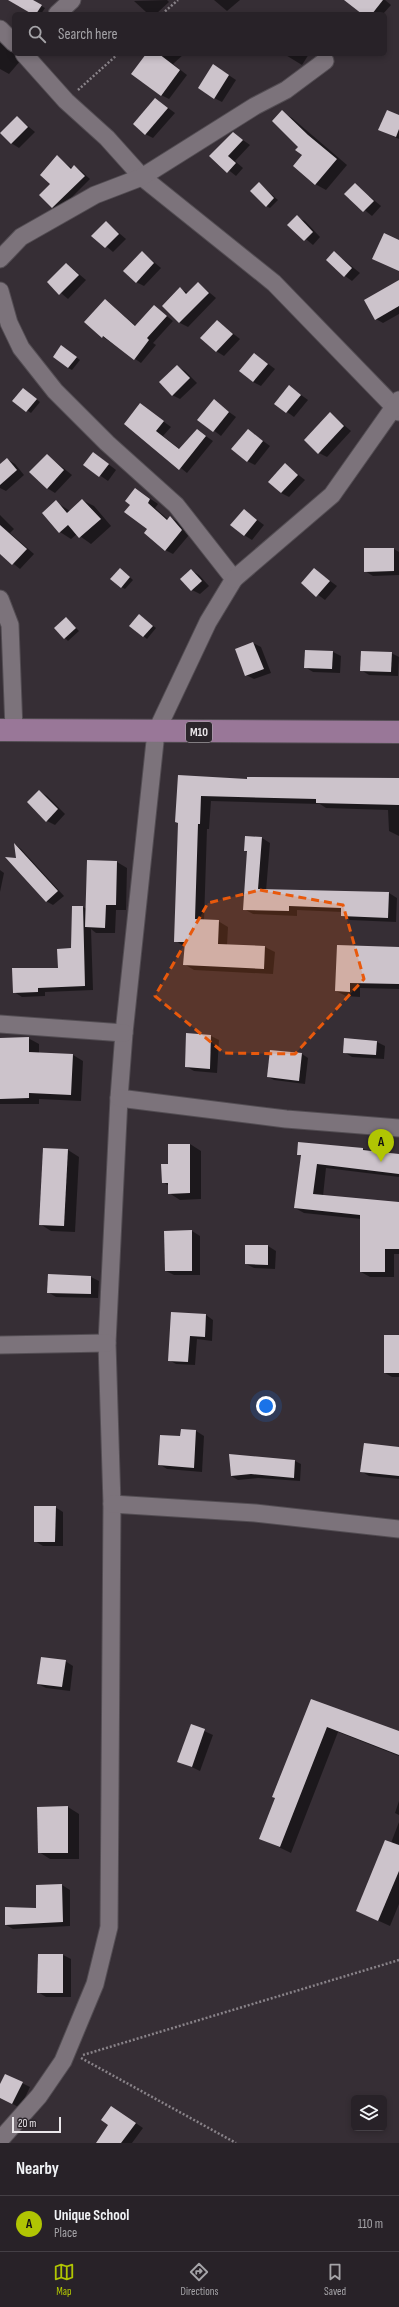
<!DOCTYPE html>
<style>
body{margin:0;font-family:"Sofia Sans Condensed",sans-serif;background:#342f34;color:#f1f3f6}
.controls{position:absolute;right:12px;bottom:12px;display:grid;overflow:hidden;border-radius:6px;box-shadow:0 2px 6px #0003}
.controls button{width:36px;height:36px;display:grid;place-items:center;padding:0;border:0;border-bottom:1px solid #443f45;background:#282228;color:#f1f3f6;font:20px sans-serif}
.scale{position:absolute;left:12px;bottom:10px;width:49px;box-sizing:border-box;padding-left:4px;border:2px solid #ebe7eb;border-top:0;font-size:11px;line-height:14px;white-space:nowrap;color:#ebe7eb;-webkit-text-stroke:3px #2b252b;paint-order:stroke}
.you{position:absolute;left:266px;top:1406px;width:14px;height:14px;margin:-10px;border:3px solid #fff;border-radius:50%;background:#1a73e8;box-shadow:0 0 0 6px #1a73e833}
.badge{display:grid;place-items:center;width:26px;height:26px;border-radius:50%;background:#b0c503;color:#111;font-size:13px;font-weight:700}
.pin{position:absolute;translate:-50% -33px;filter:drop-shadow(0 1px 2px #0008)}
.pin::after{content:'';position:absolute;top:21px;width:14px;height:12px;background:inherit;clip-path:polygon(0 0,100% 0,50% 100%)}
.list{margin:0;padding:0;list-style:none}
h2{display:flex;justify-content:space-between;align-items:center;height:52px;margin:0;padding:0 16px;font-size:17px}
h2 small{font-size:13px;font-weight:400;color:#a5a4a8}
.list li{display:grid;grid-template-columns:26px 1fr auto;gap:12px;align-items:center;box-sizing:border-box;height:56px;padding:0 16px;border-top:1px solid #443f45}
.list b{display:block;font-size:15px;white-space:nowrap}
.list p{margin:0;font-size:13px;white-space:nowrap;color:#a5a4a8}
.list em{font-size:13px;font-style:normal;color:#a5a4a8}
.icon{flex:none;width:22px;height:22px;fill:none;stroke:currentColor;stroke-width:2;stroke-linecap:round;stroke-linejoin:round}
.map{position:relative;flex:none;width:399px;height:2143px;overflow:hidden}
.search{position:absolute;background:#282228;box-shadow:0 2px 6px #0003;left:12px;right:12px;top:12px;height:44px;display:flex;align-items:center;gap:10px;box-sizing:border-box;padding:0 14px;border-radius:6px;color:#a5a4a8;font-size:15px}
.sheet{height:108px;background:#282228}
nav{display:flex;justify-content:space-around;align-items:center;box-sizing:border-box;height:56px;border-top:1px solid #443f45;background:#282228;font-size:11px;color:#a5a4a8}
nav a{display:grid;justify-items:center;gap:2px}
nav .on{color:#b0c503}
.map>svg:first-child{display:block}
.shadow{fill:#0007}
.building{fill:#ccc3cb}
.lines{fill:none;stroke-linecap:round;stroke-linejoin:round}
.street-casing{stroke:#534d53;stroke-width:19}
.primary-casing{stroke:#534d53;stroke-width:24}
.path{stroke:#898389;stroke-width:2.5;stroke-dasharray:2 2;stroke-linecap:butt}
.street{stroke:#7c737b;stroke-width:17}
.primary{stroke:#997798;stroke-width:22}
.marked{fill:#e8590c;fill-opacity:0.2;stroke:#e8590c;stroke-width:3;stroke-dasharray:8 5;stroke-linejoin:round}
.labels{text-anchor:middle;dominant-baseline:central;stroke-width:4;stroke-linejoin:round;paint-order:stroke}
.shield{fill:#2b252b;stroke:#b1adb1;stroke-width:1}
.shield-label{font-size:12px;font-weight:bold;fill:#ebe7eb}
</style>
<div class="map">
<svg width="399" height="2143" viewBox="0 0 399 2143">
<rect width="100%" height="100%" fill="#362e35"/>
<g class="shadow">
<polygon points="21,0 31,0 45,8 41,14 34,14"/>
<polygon points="167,0 169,2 156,14 146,12 134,1"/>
<polygon points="214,0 240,0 227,11"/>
<polygon points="353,0 385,0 391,5 383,14 363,14"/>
<polygon points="0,42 21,60 9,74 0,69"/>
<polygon points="148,54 184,54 173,64 187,75 169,99 161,95"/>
<polygon points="284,54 309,54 302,65"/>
<polygon points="221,70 236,80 222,102 214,98"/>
<polygon points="156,99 175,113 153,138 145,134"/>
<polygon points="282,112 292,118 347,165 326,190 315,184"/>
<polygon points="399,116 399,139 380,130"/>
<polygon points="17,117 35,132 19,148 11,143"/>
<polygon points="233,133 250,145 235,161 243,168 236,176 211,156"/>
<polygon points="57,157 73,169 75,167 80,170 90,179 58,211 52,207 52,184"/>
<polygon points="259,184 278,200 270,208 266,206"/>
<polygon points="355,184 381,206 372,216 345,194"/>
<polygon points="297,217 305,221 320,237 313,245 289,225"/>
<polygon points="106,222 126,239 113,252 93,235"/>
<polygon points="142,252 161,268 144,286 136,282"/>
<polygon points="334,252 360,273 352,281 345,276"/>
<polygon points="67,264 86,280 68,299 48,282"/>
<polygon points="399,281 399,314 383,323 376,319"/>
<polygon points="198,283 216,298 188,327 180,323 163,306 180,289 188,293"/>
<polygon points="105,300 136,326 154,306 173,321 153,343 156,345 141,363 103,337 86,322"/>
<polygon points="217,321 240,339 224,356 216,351"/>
<polygon points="65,349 80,360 72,370 68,368"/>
<polygon points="255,354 275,369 261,386 253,382"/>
<polygon points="177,366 185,371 197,383 180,399 172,395"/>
<polygon points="290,387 308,400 294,417 276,404"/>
<polygon points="26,391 40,402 31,413 14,401"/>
<polygon points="214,401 236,417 221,436 199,419"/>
<polygon points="141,405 171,427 163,436 181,450 197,430 213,441 187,473 126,424"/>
<polygon points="330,413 351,431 327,457 319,453"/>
<polygon points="248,430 270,446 255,465 247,461"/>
<polygon points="94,453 116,470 108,481 85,465"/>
<polygon points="47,455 72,475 55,493 47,488"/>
<polygon points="7,459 15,464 24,475 6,491 0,488 0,465"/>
<polygon points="286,465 305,480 289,497 281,493"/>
<polygon points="136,489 158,504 155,508 169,520 171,518 178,522 186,530 185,532 189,535 173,554 165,550 131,505"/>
<polygon points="82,500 94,506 111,526 91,544 77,534 71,539 60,532 43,513 56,502 70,511"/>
<polygon points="244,510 264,525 252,540 244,535"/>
<polygon points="0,515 14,529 10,533 34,554 20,569 0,553"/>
<polygon points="394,549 399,552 399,575 373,576 365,571"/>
<polygon points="314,569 337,586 325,600 302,583"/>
<polygon points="191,570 199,575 209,586 200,594 192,590"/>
<polygon points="123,571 133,580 125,589 121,587"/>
<polygon points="139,615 156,628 147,639 131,626"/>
<polygon points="66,618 79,631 68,641 55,628"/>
<polygon points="253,643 261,647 271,673 254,679 246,675"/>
<polygon points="333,652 341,656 340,673 313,672 305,667"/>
<polygon points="391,653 399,657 398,676 369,675 361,670"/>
<polygon points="179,776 248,780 399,779 399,836 389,831 388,810 326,808 320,804 211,801 209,829 207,829 204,921 218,921 228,927 227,945 265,947 275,952 273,974 194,970 184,964 185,947 176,941"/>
<polygon points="39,791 47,796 65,814 55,825 47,821"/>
<polygon points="262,838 270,843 266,891 389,893 397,898 396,922 350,920 342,915 342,912 297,910 297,916 253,914 244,909 248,852 245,851"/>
<polygon points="16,845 21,849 64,896 53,905 46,901 17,859"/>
<polygon points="117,862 127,868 126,910 116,910 115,933 96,933 91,929 93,990 45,992 45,996 22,997 14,992 59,969 72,949 83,907 87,909"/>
<polygon points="0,870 4,873 0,892"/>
<polygon points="399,948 399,989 360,988 360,997 346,996 336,991"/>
<polygon points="187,1034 211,1036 219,1040 217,1073 194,1071 187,1067"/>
<polygon points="28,1038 39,1044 39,1053 73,1055 83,1061 81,1101 39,1099 39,1104 0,1104 0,1039"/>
<polygon points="345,1040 377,1042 385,1046 384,1059 352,1057 344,1052"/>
<polygon points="271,1051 302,1054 308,1058 305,1084 274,1080 268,1077"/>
<polygon points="190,1144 201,1151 201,1199 180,1200 169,1193 169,1186 163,1182 169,1165"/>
<polygon points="363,1149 399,1155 399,1177 326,1168 323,1196 399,1203 399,1254 394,1254 394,1277 370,1277 361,1272 361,1219 304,1213 295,1208 302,1156 298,1154"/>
<polygon points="68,1150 79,1157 75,1232 51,1231 40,1224"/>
<polygon points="192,1231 200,1236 200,1275 174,1275 166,1271"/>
<polygon points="246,1246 268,1246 276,1251 275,1269 254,1268 246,1264"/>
<polygon points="49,1275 91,1277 99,1281 98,1298 56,1297 48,1292"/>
<polygon points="172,1313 206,1315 213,1320 212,1341 197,1339 195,1365 176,1364 169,1360"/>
<polygon points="399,1336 399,1377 392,1377 385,1373"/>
<polygon points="196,1431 204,1436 202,1472 167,1469 159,1464 181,1437"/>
<polygon points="399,1448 399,1479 369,1476 361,1471"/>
<polygon points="295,1461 301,1464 300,1481 258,1478 238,1480 231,1476"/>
<polygon points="55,1507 63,1512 63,1546 43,1546 35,1541"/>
<polygon points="65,1661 73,1666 70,1691 46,1688 38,1684"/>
<polygon points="312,1700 399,1732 399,1756 338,1732 291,1853 260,1838"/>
<polygon points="191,1725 213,1735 200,1771 179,1761"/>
<polygon points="399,1801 399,1815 395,1813"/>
<polygon points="68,1807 79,1814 79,1859 50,1859 39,1852"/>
<polygon points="399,1822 399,1904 390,1926 357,1911 391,1843"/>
<polygon points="62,1885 70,1890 70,1926 13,1929 6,1925 37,1909"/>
<polygon points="39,1954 63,1955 71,1959 71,1997 46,1997 38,1992"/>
<polygon points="22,2083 30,2087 20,2108 0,2097 0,2087"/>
<polygon points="112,2107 143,2128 132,2143 97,2143 109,2124"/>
</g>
<g class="building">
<polygon points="8,0 33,0 42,5 36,14 32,14"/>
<polygon points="344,0 383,0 372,14 362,14"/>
<polygon points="146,54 159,54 180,70 161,96 131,74"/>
<polygon points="213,64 229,75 214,99 198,88"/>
<polygon points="155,98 168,108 145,135 133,124"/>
<polygon points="282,110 308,135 337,159 315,185 293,166 302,155 295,150 298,147 272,121"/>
<polygon points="387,110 399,115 399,129 396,137 378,130"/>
<polygon points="17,116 28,127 11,144 0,133"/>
<polygon points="233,132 243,140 228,156 236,163 227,173 209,156"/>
<polygon points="57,155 71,169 74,165 85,176 52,208 39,195 50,184 40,175"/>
<polygon points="259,182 274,198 266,207 250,191"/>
<polygon points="355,183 374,201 363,212 344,194"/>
<polygon points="297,215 313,232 304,241 287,225"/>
<polygon points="106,221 119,234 105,248 91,236"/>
<polygon points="384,233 399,240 399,271 372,259"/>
<polygon points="142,251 154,263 136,283 123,271"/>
<polygon points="334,251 352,268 344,277 326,260"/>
<polygon points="66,263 79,275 59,295 47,282"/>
<polygon points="399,280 399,306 375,320 364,300"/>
<polygon points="198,282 209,293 179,323 162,306 180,287 186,294"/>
<polygon points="105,299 135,326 154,305 167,316 147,338 149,340 134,360 103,336 102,338 84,322"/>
<polygon points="217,320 233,334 216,352 200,338"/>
<polygon points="61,345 77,357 68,368 53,357"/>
<polygon points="254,353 268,364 253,382 239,371"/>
<polygon points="177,365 190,378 172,396 159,382"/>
<polygon points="289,385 301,395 286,413 274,404"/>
<polygon points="23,388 37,399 26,412 12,401"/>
<polygon points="214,399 229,412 213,432 197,420"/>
<polygon points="140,403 164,421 156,431 179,449 197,429 206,436 179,470 124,424"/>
<polygon points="330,412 344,426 318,454 304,440"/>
<polygon points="248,429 263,441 247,462 231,449"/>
<polygon points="93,452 109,464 99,477 83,465"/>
<polygon points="47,454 64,470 47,489 29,472"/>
<polygon points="7,458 17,470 0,485 0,464"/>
<polygon points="285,463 298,475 281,493 268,482"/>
<polygon points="135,488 150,499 148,503 167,520 170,516 182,530 165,551 144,533 147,529 124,512 130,505 125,501"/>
<polygon points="82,499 101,519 79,538 68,525 59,533 42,513 56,500 67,513"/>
<polygon points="244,509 257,520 244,536 230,525"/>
<polygon points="0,525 27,549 12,565 0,554"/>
<polygon points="364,548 394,548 394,571 364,572"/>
<polygon points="120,568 130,577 121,588 110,579"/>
<polygon points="314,568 330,581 316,597 301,583"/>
<polygon points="191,569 202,581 191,591 180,579"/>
<polygon points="139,614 153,626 143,637 129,626"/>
<polygon points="66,617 76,628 64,639 54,628"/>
<polygon points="253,642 264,669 245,676 235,649"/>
<polygon points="305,650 333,651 332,669 304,668"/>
<polygon points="361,651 392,652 391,672 360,671"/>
<polygon points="178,775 247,779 247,777 399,778 399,805 316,803 316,799 201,796 200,824 198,824 195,919 219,920 218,944 265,946 264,969 183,965 185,942 174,942 178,823 175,822"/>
<polygon points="39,790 58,809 46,822 27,802"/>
<polygon points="245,836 262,837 258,889 389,892 388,918 341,916 341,908 289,906 289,911 243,910 247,851 244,851"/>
<polygon points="14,843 58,891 46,902 5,857 16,858"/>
<polygon points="87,860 117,861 116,905 106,905 105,928 85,927"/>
<polygon points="72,906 83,906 85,986 38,988 38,992 13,993 12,968 58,968 57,949 71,948"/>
<polygon points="337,945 399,947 399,984 350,983 350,992 335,991"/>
<polygon points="186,1033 211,1035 210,1069 185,1067"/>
<polygon points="29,1037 29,1052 73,1054 71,1095 29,1093 29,1098 0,1099 0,1038"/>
<polygon points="344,1038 377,1041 376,1055 343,1053"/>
<polygon points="270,1050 302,1053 299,1081 267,1077"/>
<polygon points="298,1142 363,1148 363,1150 399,1154 399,1174 317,1164 313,1194 399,1202 399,1249 385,1249 385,1272 360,1272 360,1215 294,1208 301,1155 297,1155"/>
<polygon points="168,1144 190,1144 190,1193 168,1194 168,1183 162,1183 161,1164 168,1164"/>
<polygon points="43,1148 68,1149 64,1226 39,1225"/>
<polygon points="192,1230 192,1271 165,1271 164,1231"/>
<polygon points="245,1245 268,1245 268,1265 245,1264"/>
<polygon points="48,1274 91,1276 91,1294 47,1293"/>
<polygon points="171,1312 206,1314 205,1337 190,1336 188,1362 168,1361"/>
<rect x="384" y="1335" width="15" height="38"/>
<polygon points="181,1429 196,1430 194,1468 158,1465 160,1435 180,1436"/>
<polygon points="364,1443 399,1447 399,1476 360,1472"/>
<polygon points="229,1454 295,1460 294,1478 251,1474 231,1476"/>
<polygon points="34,1506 56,1506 55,1542 34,1542"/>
<polygon points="41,1657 66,1660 62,1687 37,1684"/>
<polygon points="311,1699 399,1731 399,1755 327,1727 280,1847 259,1839 275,1798 272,1797"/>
<polygon points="191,1724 205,1729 192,1767 177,1762"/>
<polygon points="68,1806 68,1853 38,1853 37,1807"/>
<polygon points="385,1840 399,1845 399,1871 378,1921 356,1911"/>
<polygon points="62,1884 63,1922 5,1925 5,1907 36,1908 36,1885"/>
<polygon points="38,1954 63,1954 63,1993 37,1993"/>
<polygon points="5,2074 23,2082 12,2104 0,2098 0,2084"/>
<polygon points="111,2106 136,2123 121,2143 96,2143 108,2125 101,2120"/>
</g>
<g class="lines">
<g class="street-casing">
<g id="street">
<polyline points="57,14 72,0"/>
<polyline points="0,29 14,43"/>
<polyline points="24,54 66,101 107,138 142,177 274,283 399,412"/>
<polyline points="0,259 21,237 95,195 142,177 255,106 286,90 325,61"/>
<polyline points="0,291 9,323 21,348 55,391 107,443 176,505 234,579 208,622 156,732 124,1033 119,1098 107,1343 112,1504 109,1927 95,1984 63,2061 39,2096 0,2140"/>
<polyline points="234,579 332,495 399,400"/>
<polyline points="0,599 10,625 14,730"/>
<polyline points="0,1024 124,1033"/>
<polyline points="119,1098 286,1119 399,1128"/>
<polyline points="0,1345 107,1343"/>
<polyline points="112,1504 255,1513 399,1529"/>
</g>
</g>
<g class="primary-casing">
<polyline id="primary" points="0,730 399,732"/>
</g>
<g class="path">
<polyline points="162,14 178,0"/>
<polyline points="78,90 118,54"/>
<polyline points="83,2055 399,1960"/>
<polyline points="81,2058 236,2143"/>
</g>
<use href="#street" class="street"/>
<use href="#primary" class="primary"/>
</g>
<path class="marked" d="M260 890 343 905 364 979 295 1054 224 1053 155 996 208 903Z"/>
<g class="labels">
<rect class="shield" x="186" y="722" width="26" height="20" rx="3"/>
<g class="shield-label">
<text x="199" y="732">M10</text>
</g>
</g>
</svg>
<div class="controls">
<button><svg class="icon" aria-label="layers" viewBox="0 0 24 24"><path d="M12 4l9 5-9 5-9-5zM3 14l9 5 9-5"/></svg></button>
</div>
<div class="scale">20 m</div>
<div class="you"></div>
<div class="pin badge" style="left:381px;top:1162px">A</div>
<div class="search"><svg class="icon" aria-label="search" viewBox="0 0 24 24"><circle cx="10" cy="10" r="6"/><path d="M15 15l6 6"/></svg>Search here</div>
</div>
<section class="sheet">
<h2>Nearby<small></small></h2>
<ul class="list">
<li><span class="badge">A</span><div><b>Unique School</b><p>Place</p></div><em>110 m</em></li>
</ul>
</section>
<nav>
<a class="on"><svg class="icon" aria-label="map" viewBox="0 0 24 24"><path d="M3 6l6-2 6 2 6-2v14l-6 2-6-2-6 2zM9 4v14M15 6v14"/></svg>Map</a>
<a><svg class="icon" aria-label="directions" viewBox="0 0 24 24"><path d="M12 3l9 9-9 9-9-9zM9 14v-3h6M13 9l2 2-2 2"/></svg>Directions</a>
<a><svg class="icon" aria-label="saved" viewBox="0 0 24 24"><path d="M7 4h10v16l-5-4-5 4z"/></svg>Saved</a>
</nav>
